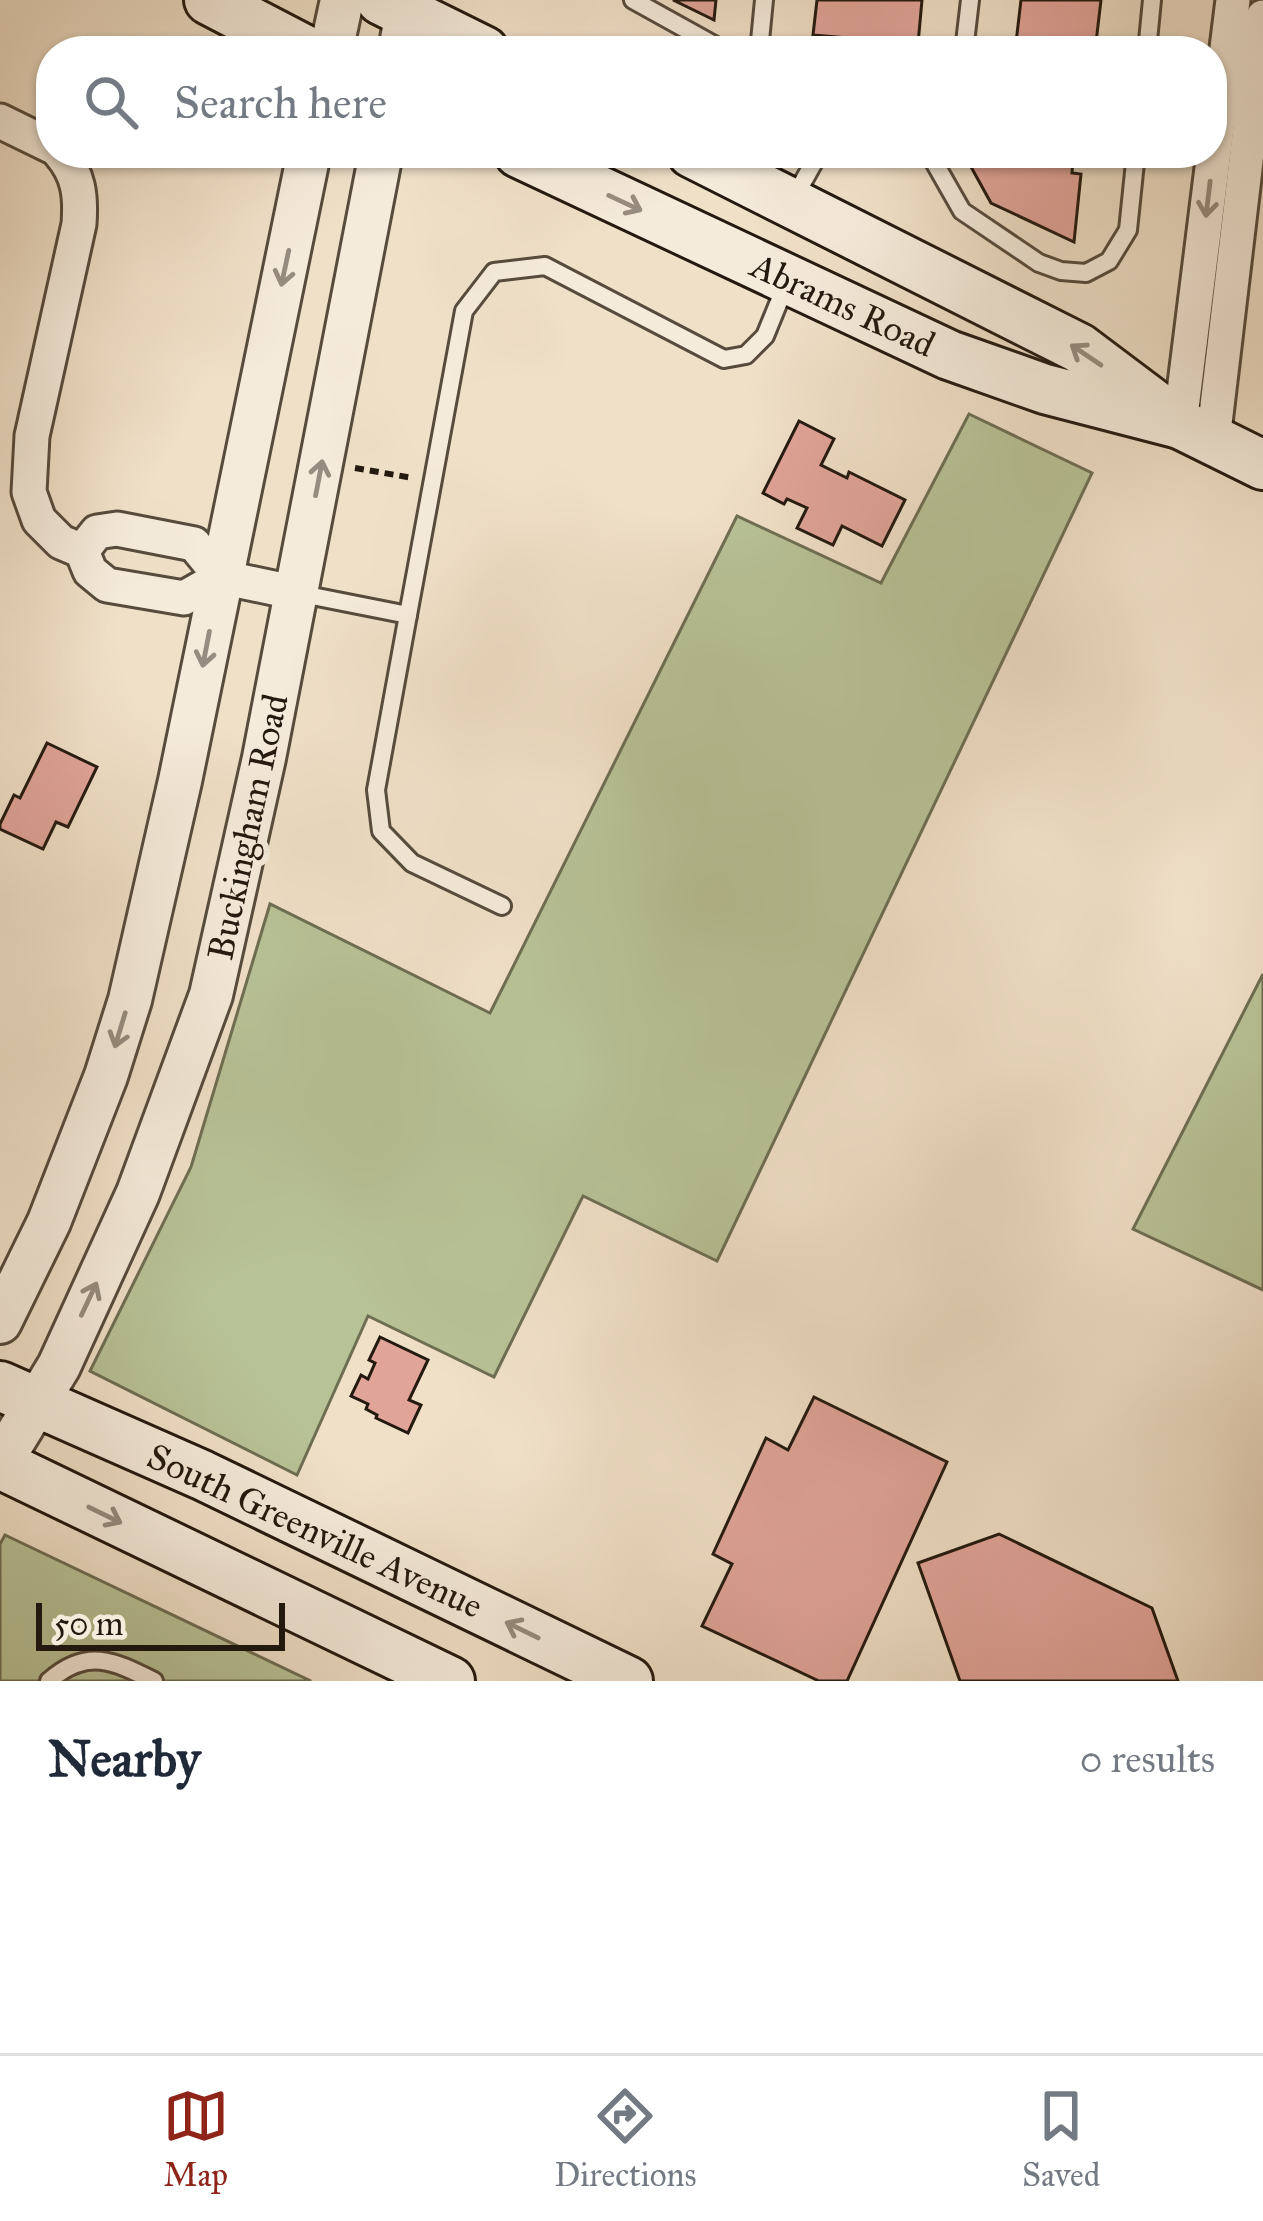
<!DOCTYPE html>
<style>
body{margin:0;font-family:"IM FELL Great Primer",serif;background:#f2f2f3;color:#1f2937}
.scale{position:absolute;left:36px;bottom:30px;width:249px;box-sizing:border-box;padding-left:12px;border:6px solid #23190f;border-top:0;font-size:33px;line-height:42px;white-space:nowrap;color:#23190f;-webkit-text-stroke:9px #f5ebdb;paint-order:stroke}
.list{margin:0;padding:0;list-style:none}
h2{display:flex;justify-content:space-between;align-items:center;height:156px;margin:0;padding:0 48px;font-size:51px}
h2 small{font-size:39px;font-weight:400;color:#747a83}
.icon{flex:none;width:66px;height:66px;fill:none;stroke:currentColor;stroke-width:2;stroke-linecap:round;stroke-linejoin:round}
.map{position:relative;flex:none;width:1263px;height:1681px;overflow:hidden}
.search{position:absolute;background:#fff;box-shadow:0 3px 9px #0004;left:36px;right:36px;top:36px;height:132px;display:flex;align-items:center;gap:30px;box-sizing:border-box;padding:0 42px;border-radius:48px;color:#747a83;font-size:45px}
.sheet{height:372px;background:#fff}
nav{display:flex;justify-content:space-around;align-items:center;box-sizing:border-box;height:168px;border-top:3px solid #e0e1e3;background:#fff;font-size:33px;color:#747a83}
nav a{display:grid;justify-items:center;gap:6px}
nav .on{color:#8f2418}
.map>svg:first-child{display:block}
.green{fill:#b8c297;stroke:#6e6e53;stroke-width:3}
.building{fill:#e1a499;stroke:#23190f;stroke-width:3}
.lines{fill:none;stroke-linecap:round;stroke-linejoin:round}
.service-casing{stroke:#564b3d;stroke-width:22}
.minor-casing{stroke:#564b3d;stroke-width:39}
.tertiary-casing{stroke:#564b3d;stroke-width:48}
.secondary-casing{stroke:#23190f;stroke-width:54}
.path{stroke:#23190f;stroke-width:6;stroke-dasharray:9 6;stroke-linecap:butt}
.service{stroke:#f5ebdb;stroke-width:16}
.minor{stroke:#f5ebdb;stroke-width:33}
.tertiary{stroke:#f5ebdb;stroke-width:42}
.secondary{stroke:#f5ebdb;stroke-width:48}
.oneway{stroke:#968c7f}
.labels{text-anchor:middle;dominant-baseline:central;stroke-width:12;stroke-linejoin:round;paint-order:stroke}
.street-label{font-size:36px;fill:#23190f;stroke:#f5ebdb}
</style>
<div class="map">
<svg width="1263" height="1681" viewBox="0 0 1263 1681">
<rect width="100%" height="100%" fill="#f0e0c8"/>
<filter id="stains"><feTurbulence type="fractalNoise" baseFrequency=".00167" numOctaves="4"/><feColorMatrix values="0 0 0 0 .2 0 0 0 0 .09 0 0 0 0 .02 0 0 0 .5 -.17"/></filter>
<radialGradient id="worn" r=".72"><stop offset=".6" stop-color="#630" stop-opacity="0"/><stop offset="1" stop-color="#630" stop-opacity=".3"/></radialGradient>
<g class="green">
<polygon points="969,414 1092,473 717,1261 583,1196 494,1377 368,1316 297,1475 90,1371 191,1167 270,904 490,1013 737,516 881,583"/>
<polygon points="1263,974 1263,1290 1133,1229"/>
<polygon points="5,1535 311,1681 0,1681 0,1544"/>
</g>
<g class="building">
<polygon points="673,0 716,0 714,20"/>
<polygon points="817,0 922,0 918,44 813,35"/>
<polygon points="1021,0 1101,0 1095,51 1015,51"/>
<polygon points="997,153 1073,159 1072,173 1081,174 1074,242 991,203 970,165 972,159 995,162"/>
<polygon points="799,421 834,439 821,465 847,478 849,472 905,500 882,546 842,526 833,545 797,528 807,508 787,499 784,504 763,493"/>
<polygon points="47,743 97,767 68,827 56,822 43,849 0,829 0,824 14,795 20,798"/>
<polygon points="380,1337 428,1360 409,1400 421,1405 408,1433 376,1418 377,1415 366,1409 368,1404 351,1396 361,1375 368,1379 375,1363 369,1360"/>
<polygon points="814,1397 947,1462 847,1681 819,1681 702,1626 732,1564 713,1554 766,1438 788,1450"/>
<polygon points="999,1534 1152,1608 1178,1681 960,1681 918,1563"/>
</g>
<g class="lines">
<g class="service-casing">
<g id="service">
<polyline points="633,0 725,51"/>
<polyline points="759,51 764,0"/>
<polyline points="964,51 970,0"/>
<polyline points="1147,51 1152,0"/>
<polyline points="929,153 962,211 1039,263 1061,271 1086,273 1109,261 1128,230 1136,153"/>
<polyline points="794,198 819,153"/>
<polyline points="297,593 408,615 376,790 381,831 412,863 502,906"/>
<polyline points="408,615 464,311 494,272 545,266 724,359 746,355 765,336 787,282"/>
<path d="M49 1681C87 1647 114 1661 154 1681"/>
</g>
</g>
<g class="minor-casing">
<g id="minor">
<polyline points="0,121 51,146"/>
<path d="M60 153C79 175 81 196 79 224L32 436 29 492 39 520 61 542 82 551 90 571 107 585 184 598 221 577"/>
<polyline points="1180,424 1233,0"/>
<polyline points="1213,440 1263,17"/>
<polyline points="82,551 97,532 117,529 194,544 221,577"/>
<polyline points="221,577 297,593"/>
</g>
</g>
<g class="tertiary-casing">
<g id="tertiary">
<polyline points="331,51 342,0"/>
<polyline points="400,51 409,0"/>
<polyline points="0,1322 49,1222 106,1076 130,1000 180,781 309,153"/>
<polyline points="0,1463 59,1366 138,1193 211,995 264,758 381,153"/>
</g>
</g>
<g class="secondary-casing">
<g id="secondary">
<polyline points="209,0 307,51"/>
<polyline points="381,0 484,51"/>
<polyline points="519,153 949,355 1045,389 1180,424"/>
<polyline points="692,153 1079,348 1180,424 1263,465"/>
<polyline points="0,1386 202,1475 628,1681"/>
<polyline points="0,1464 450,1681"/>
</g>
</g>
<polyline class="path" points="355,468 413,478"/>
<use href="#service" class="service"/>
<use href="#minor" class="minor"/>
<use href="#tertiary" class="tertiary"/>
<use href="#secondary" class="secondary"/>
</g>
<defs><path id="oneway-shaft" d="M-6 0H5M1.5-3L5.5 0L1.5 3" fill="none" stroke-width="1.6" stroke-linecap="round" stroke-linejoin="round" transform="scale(3)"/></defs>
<g class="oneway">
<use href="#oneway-shaft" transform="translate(1208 199) rotate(97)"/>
<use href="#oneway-shaft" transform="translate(625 203) rotate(25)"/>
<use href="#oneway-shaft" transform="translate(285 268) rotate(102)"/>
<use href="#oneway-shaft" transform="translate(1086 355) rotate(-146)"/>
<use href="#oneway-shaft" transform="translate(319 478) rotate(-79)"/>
<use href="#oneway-shaft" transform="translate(206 649) rotate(101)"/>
<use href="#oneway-shaft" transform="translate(120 1030) rotate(107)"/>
<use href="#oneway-shaft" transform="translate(89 1299) rotate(-65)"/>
<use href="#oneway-shaft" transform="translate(105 1515) rotate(26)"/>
<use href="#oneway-shaft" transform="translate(522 1630) rotate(-154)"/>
</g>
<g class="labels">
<g class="street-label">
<text transform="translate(843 305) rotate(25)">Abrams Road</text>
<text transform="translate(248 827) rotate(-78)">Buckingham Road</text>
<text transform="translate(315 1531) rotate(25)">South Greenville Avenue</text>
</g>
</g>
<rect width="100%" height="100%" filter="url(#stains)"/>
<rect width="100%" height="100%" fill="url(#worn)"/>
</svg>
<div class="scale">50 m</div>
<div class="search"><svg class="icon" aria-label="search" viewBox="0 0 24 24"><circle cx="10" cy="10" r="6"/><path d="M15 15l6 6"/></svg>Search here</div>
</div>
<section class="sheet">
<h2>Nearby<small>0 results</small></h2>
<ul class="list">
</ul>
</section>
<nav>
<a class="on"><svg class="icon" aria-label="map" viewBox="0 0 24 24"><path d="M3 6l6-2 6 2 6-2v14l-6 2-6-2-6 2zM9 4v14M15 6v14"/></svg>Map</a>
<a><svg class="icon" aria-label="directions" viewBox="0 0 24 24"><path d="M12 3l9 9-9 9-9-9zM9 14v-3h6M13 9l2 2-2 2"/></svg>Directions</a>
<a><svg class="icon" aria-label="saved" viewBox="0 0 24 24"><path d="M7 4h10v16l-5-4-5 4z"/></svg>Saved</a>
</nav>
